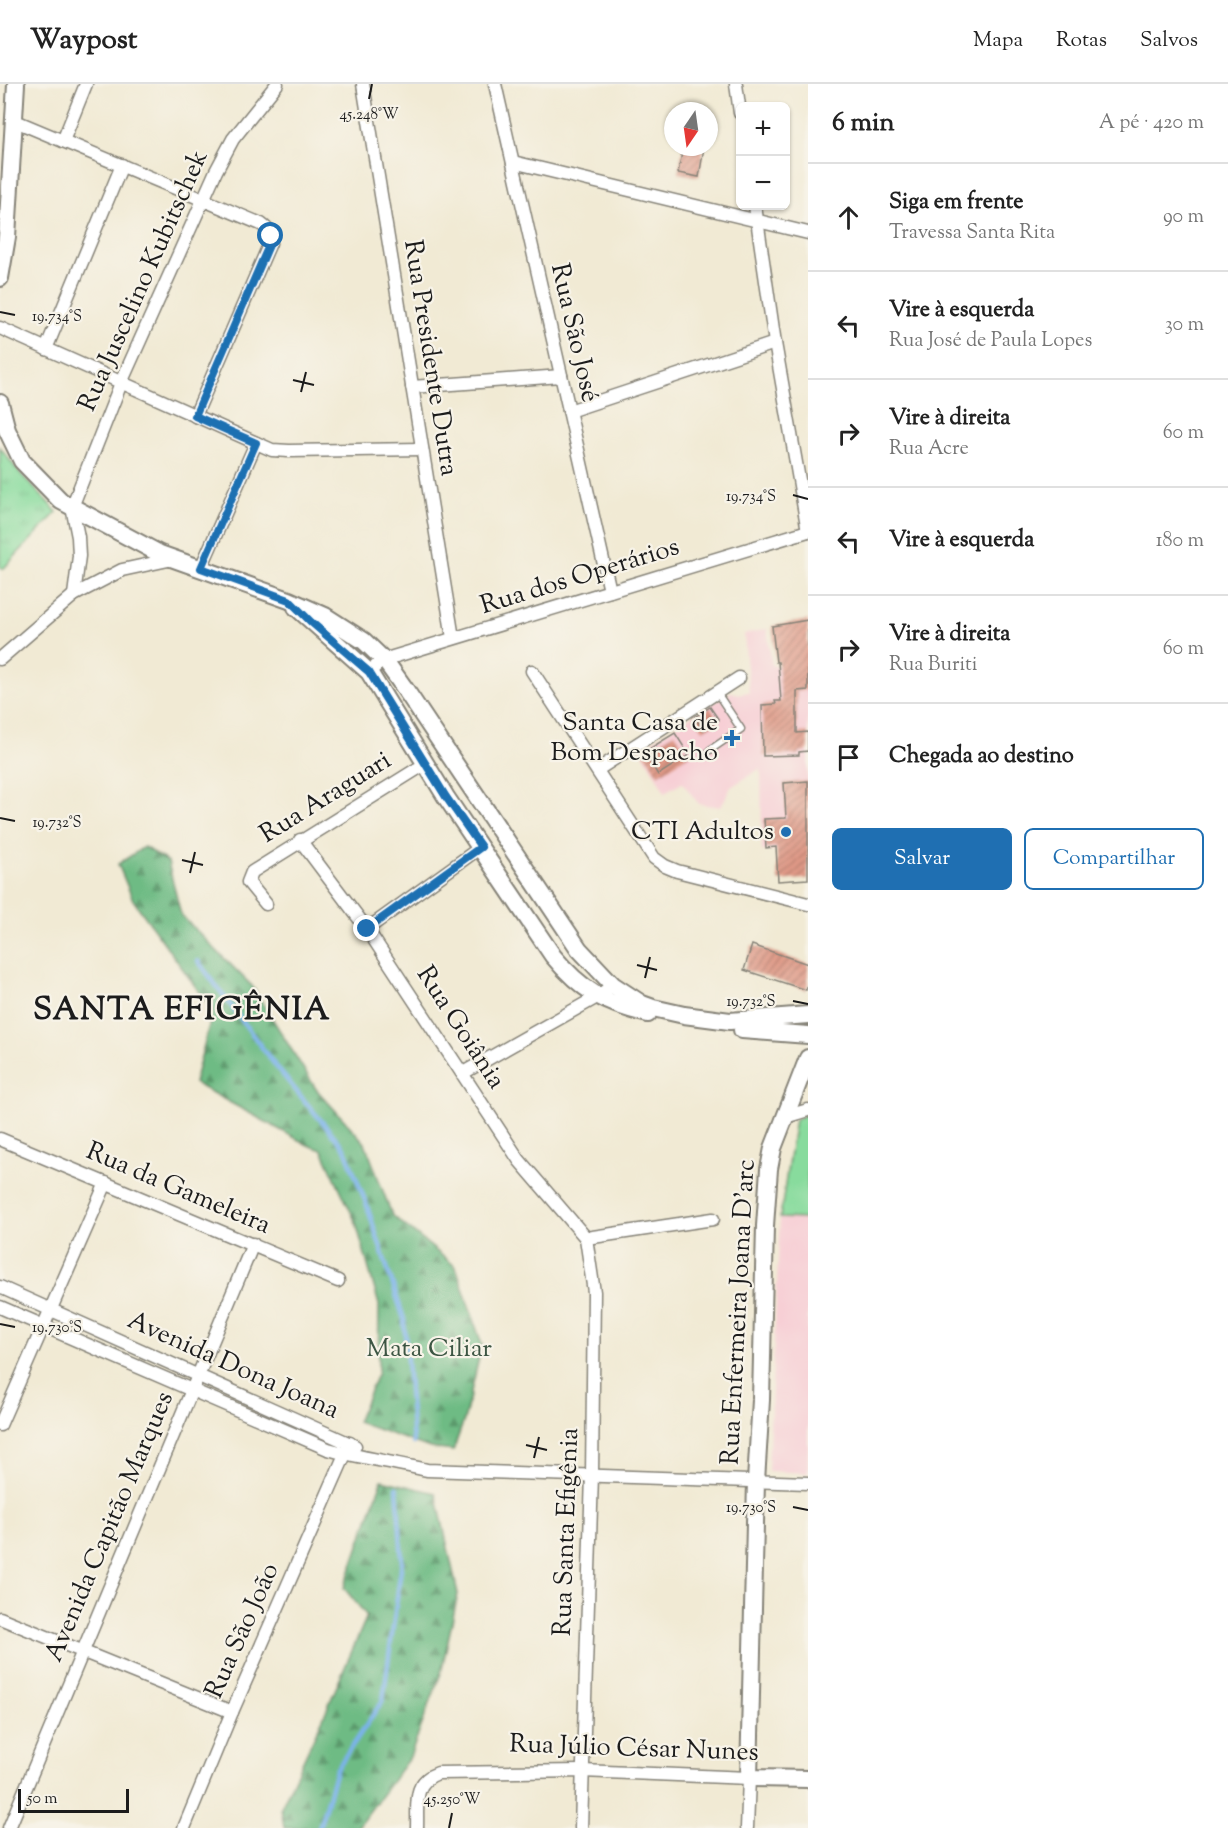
<!DOCTYPE html>
<html lang="pt">
<meta charset="utf-8">
<style>
body{margin:0;font-family:"Sorts Mill Goudy",serif;background:#f2f2f2;color:#222}
.controls{position:absolute;right:18px;top:18px;display:grid;overflow:hidden;border-radius:9px;box-shadow:0 2px 4px #0004}
.controls button{width:54px;height:54px;display:grid;place-items:center;padding:0;border:0;border-bottom:2px solid #e0e0e0;background:#fff;color:#222;font:30px sans-serif}
.compass{position:absolute;left:664px;top:18px;width:54px;height:54px;border-radius:50%;background:#fff;box-shadow:0 2px 4px #0004;rotate:193deg}
.scale{position:absolute;left:18px;bottom:15px;width:111px;box-sizing:border-box;padding-left:6px;border:3px solid #1c1c1c;border-top:0;font-size:16px;line-height:21px;white-space:nowrap;color:#1c1c1c;-webkit-text-stroke:4px #f7f3e8;paint-order:stroke}
.stop{position:absolute;width:18px;height:18px;margin:-14px;border:4px solid #1f6fb2;border-radius:50%;background:#fff}
.stop.end{background:#1f6fb2;border-color:#fff;box-shadow:0 2px 6px #0008}
.list{margin:0;padding:0;list-style:none}
h2{display:flex;justify-content:space-between;align-items:center;height:78px;margin:0;padding:0 24px;font-size:26px}
h2 small{font-size:20px;font-weight:400;color:#767676}
.list li{display:grid;grid-template-columns:39px 1fr auto;gap:18px;align-items:center;box-sizing:border-box;height:108px;padding:0 24px;border-top:2px solid #e0e0e0}
.list b{display:block;font-size:22px;white-space:nowrap}
.list p{margin:0;font-size:20px;white-space:nowrap;color:#767676}
.list em{font-size:20px;font-style:normal;color:#767676}
.actions{display:flex;gap:12px;padding:18px 24px}
.actions a{flex:1;padding:14px 0;border:2px solid #1f6fb2;border-radius:9px;text-align:center;font-size:21px;color:#1f6fb2}
.actions .main{background:#1f6fb2;color:#fff}
.icon{flex:none;width:33px;height:33px;fill:none;stroke:currentColor;stroke-width:2;stroke-linecap:round;stroke-linejoin:round}
.map{position:relative;flex:none;width:808px;height:1744px;overflow:hidden}
header{display:flex;align-items:center;gap:36px;box-sizing:border-box;height:84px;padding:0 30px;background:#fff;border-bottom:2px solid #e0e0e0}
header strong{font-size:28px}
nav{display:flex;gap:33px;margin-inline-start:auto;font-size:21px}
main{display:flex}
aside{flex:1;background:#fff}
.map>svg:first-child{display:block}
.built{fill:#f7cfd5}
.grass{fill:url(#grass-tufts);stroke:#527c5c;stroke-width:1.5}
.forest{fill:url(#forest-firs);stroke:#456c50;stroke-width:1.5}
.park{fill:#88db9d;stroke:#527c5c;stroke-width:1.5}
.lines{fill:none;stroke-linecap:round;stroke-linejoin:round}
.stream{stroke:#7cb3eb;stroke-width:4.5}
.building{fill:url(#building-hatch)}
.lane-casing{stroke:#868378;stroke-width:9}
.street-casing{stroke:#868378;stroke-width:15}
.secondary-casing{stroke:#868378;stroke-width:20}
.lane{stroke:#fff;stroke-width:6}
.street{stroke:#fff;stroke-width:12}
.secondary{stroke:#fff;stroke-width:16}
.route{stroke:#1f6fb2;stroke-width:8}
.ticks{fill:none;stroke:#1c1c1c;stroke-width:2}
.poi-dot{fill:#1f6fb2;stroke:#f7f3e8;stroke-width:2}
.labels{text-anchor:middle;dominant-baseline:central;stroke-width:4.5;stroke-linejoin:round;paint-order:stroke}
.street-label{font-size:26px;fill:#1c1c1c;stroke:#f7f3e8}
.poi-label{font-size:26px;fill:#1c1c1c;stroke:#f7f3e8;text-anchor:end}
.park-label{font-size:26px;fill:#3c5543;stroke:#f7f3e8}
.district-label{font-size:32px;font-weight:bold;letter-spacing:1.5px;fill:#1c1c1c;stroke:#f7f3e8}
.ticks-label{font-size:15px;text-anchor:middle;fill:#1c1c1c;stroke:#f7f3e8;stroke-width:4.5;stroke-linejoin:round;paint-order:stroke}
</style>
<header>
<strong>Waypost</strong>
<nav><a>Mapa</a><a>Rotas</a><a>Salvos</a></nav>
</header>
<main>
<div class="map">
<svg width="808" height="1744" viewBox="0 0 808 1744">
<defs>
<pattern id="grass-tufts" width="24" height="20" patternUnits="userSpaceOnUse" patternTransform="scale(1.5)"><rect width="24" height="20" fill="#88db9d"/><path d="M3 7l-1-3M5 7V3M7 7l1-3M15 17l-1-3M17 17v-4M19 17l1-3" fill="none" stroke="#75bb87"/></pattern>
<pattern id="forest-firs" width="22" height="20" patternUnits="userSpaceOnUse" patternTransform="scale(1.5)"><rect width="22" height="20" fill="#6ebb84"/><path d="M5 1l3.5 6h-7zM16 11l3.5 6h-7z" fill="#5a976b"/></pattern>
<pattern id="building-hatch" width="6" height="6" patternUnits="userSpaceOnUse" patternTransform="scale(1.5)"><rect width="6" height="6" fill="#df9986"/><path d="M-1 1l2-2M0 6l6-6M5 7l2-2" fill="none" stroke="#b47c6d"/></pattern>
</defs>
<rect width="100%" height="100%" fill="#f7f3e8"/>
<filter id="ink" filterUnits="userSpaceOnUse"><feTurbulence type="fractalNoise" baseFrequency=".0167" numOctaves="2"/><feDisplacementMap in="SourceGraphic" scale="12" xChannelSelector="R" yChannelSelector="G"/><feConvolveMatrix kernelMatrix="1 2 1 2 8 2 1 2 1" color-interpolation-filters="sRGB"/></filter>
<filter id="wash" filterUnits="userSpaceOnUse"><feTurbulence type="fractalNoise" baseFrequency=".008" numOctaves="4" result="noise"/><feDisplacementMap in="SourceGraphic" scale="24" xChannelSelector="R" yChannelSelector="G"/><feGaussianBlur stdDeviation="1.35" result="paint"/><feColorMatrix in="noise" values="0 0 0 0 0 0 0 0 0 0 0 0 0 0 0 0 0 1.4 0 .05"/><feComposite in="paint" operator="in"/></filter>
<g filter="url(#wash)">
<rect width="100%" height="100%" fill="#f1ead4"/>
<g class="built">
<polygon points="767,545 772,582 808,579 808,764 762,767 761,684 731,703 721,723 699,720 682,698 665,708 640,664 731,608 738,610 749,608 744,550"/>
<polygon points="780,1134 808,1135 808,1389 768,1387"/>
</g>
<polygon class="grass" points="0,363 18,387 57,428 3,485 0,483"/>
<g class="forest">
<polygon points="144,763 168,778 181,831 252,902 316,1005 365,1059 392,1131 456,1183 482,1261 465,1333 453,1367 430,1364 357,1338 378,1288 379,1221 356,1139 322,1066 308,1061 194,999 213,927 133,816 118,780"/>
<polygon points="382,1396 436,1409 458,1510 441,1589 410,1673 357,1744 284,1744 281,1723 323,1634 367,1532 344,1504"/>
</g>
<polygon class="park" points="808,1030 808,1135 780,1134 795,1035"/>
<g class="lines">
<g class="stream">
<polyline points="198,877 277,984 345,1065 366,1119 404,1235 413,1359"/>
<polyline points="319,1744 336,1686 383,1616 402,1477 397,1404"/>
</g>
</g>
<g id="blocks">
<g class="building">
<polygon points="683,63 704,63 699,93 678,89"/>
<polygon points="808,536 808,606 797,607 797,649 808,648 808,667 799,668 799,671 763,672 762,621 776,620 775,617 781,617 778,578 776,578 772,542"/>
<polygon points="710,623 719,636 703,646 695,633"/>
<polygon points="675,649 689,671 658,691 644,668"/>
<polygon points="808,697 808,795 778,797 776,763 766,764 764,735 786,734 784,699"/>
<polygon points="752,861 808,880 808,899 806,906 744,886"/>
</g>
</g>
</g>
<g filter="url(#ink)">
<use href="#blocks" fill-opacity="0" stroke="#868378" stroke-width="1.5"/>
<g class="lines">
<g class="lane-casing">
<polyline id="lane" points="710,666 741,645 717,609"/>
</g>
<g class="street-casing">
<g id="street">
<polyline points="363,0 453,554"/>
<polyline points="495,0 610,507"/>
<polyline points="736,0 740,29"/>
<path d="M13 36 261 140C269 146 272 149 270 159L195 332"/>
<polyline points="63,57 86,0"/>
<polyline points="513,78 808,149"/>
<polyline points="755,122 775,259 808,447"/>
<polyline points="0,244 272,366 289,367 422,365"/>
<polyline points="46,265 122,81"/>
<polyline points="412,303 561,292"/>
<polyline points="569,327 775,259"/>
<polyline points="201,484 256,359"/>
<polyline points="74,511 79,472 78,453 72,423 121,299 216,87 233,55 277,0"/>
<polyline points="0,575 74,511 122,486 173,475"/>
<polyline points="532,587 654,774 665,782 677,787 808,820"/>
<polyline points="369,588 383,576 808,447"/>
<polyline points="597,686 739,594"/>
<polyline points="300,756 367,845 519,1076 586,1154"/>
<polyline points="266,820 248,798 252,788 425,680"/>
<polyline points="367,845 481,763"/>
<polyline points="463,989 597,913 613,901"/>
<polyline points="785,1033 808,1026"/>
<polyline points="0,1055 338,1197"/>
<polyline points="586,1154 713,1135"/>
<polyline points="0,1203 355,1362"/>
<path d="M0 1223 328 1365C360 1374 395 1378 427 1386L808 1399"/>
<polyline points="0,1341 106,1099"/>
<polyline points="0,1534 232,1628"/>
<polyline points="9,1744 253,1160"/>
<polyline points="184,1744 232,1628 350,1359"/>
<path d="M417 1744C418 1720 412 1698 438 1689L582 1687 749 1694 747 1744"/>
<polyline points="581,1744 592,1391 594,1208 586,1154"/>
</g>
</g>
<g class="secondary-casing">
<g id="secondary">
<polyline points="0,194 7,153 16,0"/>
<polyline points="0,319 7,346 22,377 61,417 160,470 289,516 325,532 364,557 386,578 403,602 579,865 613,901 642,920 653,924 684,931 730,937 808,931"/>
<path d="M296 523 369 588 446 713 553 872C581 906 605 920 648 930"/>
<polyline points="742,946 808,951"/>
<polyline points="808,974 773,1064 769,1085 765,1142 761,1316 756,1397 749,1694 808,1695"/>
</g>
</g>
<use href="#lane" class="lane"/>
<use href="#street" class="street"/>
<use href="#secondary" class="secondary"/>
</g>
</g>
<g class="lines" filter="url(#ink)">
<polyline class="route" points="271,152 270,159 195,332 256,359 201,484 289,516 311,538 369,588 446,713 481,763 367,845"/>
</g>
<path class="ticks" d="M369 15 372 0M0 228 15 231M293 296 314 301M301 308 306 288M793 411 808 415M0 734 15 737M182 776 203 781M190 789 195 768M637 881 657 886M645 894 650 873M793 917 808 920M0 1240 15 1243M526 1361 547 1366M534 1374 539 1353M793 1423 808 1426M449 1744 452 1729"/>
<g class="poi-dot">
<path d="M729 645h6v6h6v6h-6v6h-6v-6h-6v-6h6z"/>
<circle cx="786" cy="748" r="6"/>
</g>
<g class="labels">
<g class="street-label">
<text transform="translate(144 197) rotate(-66)">Rua Juscelino Kubitschek</text>
<text transform="translate(574 249) rotate(77)">Rua São José</text>
<text transform="translate(430 274) rotate(81)">Rua Presidente Dutra</text>
<text transform="translate(580 493) rotate(-17)">Rua dos Operários</text>
<text transform="translate(326 714) rotate(-32)">Rua Araguari</text>
<text transform="translate(460 944) rotate(57)">Rua Goiânia</text>
<text transform="translate(178 1105) rotate(23)">Rua da Gameleira</text>
<text transform="translate(739 1228) rotate(-87)">Rua Enfermeira Joana D'arc</text>
<text transform="translate(233 1282) rotate(24)">Avenida Dona Joana</text>
<text transform="translate(110 1443) rotate(-67)">Avenida Capitão Marques</text>
<text transform="translate(567 1448) rotate(-88)">Rua Santa Efigênia</text>
<text transform="translate(243 1547) rotate(-66)">Rua São João</text>
<text transform="translate(634 1665) rotate(2)">Rua Júlio César Nunes</text>
</g>
<g class="poi-label">
<text x="718" y="639">Santa Casa de<tspan x="718" dy="30">Bom Despacho</tspan></text>
<text x="774" y="748">CTI Adultos</text>
</g>
<g class="park-label">
<text x="429" y="1265">Mata Ciliar</text>
</g>
<g class="district-label">
<text x="182" y="927">SANTA EFIGÊNIA</text>
</g>
</g>
<g class="ticks-label">
<text x="369" y="35">45.248°W</text>
<text x="57" y="237">19.734°S</text>
<text x="751" y="417">19.734°S</text>
<text x="57" y="743">19.732°S</text>
<text x="751" y="922">19.732°S</text>
<text x="57" y="1248">19.730°S</text>
<text x="751" y="1428">19.730°S</text>
<text x="452" y="1720">45.250°W</text>
</g>
</svg>
<div class="controls">
<button>+</button>
<button>−</button>
</div>
<svg class="compass" viewBox="-18 -18 36 36"><path d="M0-13l5 13h-10z" fill="#e53935"/><path d="M0 13l5-13h-10z" fill="#767676"/></svg>
<div class="scale">50 m</div>
<div class="stop" style="left:271px;top:152px"></div>
<div class="stop end" style="left:367px;top:845px"></div>
</div>
<aside>
<h2>6 min<small>A pé · 420 m</small></h2>
<ul class="list">
<li><svg class="icon" aria-label="ahead" viewBox="0 0 24 24"><path d="M12 20V5M6 11l6-6 6 6"/></svg><div><b>Siga em frente</b><p>Travessa Santa Rita</p></div><em>90 m</em></li>
<li><svg class="icon" aria-label="left" viewBox="0 0 24 24"><path d="M17 20v-9H6M10 6l-5 5 5 5"/></svg><div><b>Vire à esquerda</b><p>Rua José de Paula Lopes</p></div><em>30 m</em></li>
<li><svg class="icon" aria-label="right" viewBox="0 0 24 24"><path d="M7 20v-9h11M14 6l5 5-5 5"/></svg><div><b>Vire à direita</b><p>Rua Acre</p></div><em>60 m</em></li>
<li><svg class="icon" aria-label="left" viewBox="0 0 24 24"><path d="M17 20v-9H6M10 6l-5 5 5 5"/></svg><div><b>Vire à esquerda</b></div><em>180 m</em></li>
<li><svg class="icon" aria-label="right" viewBox="0 0 24 24"><path d="M7 20v-9h11M14 6l5 5-5 5"/></svg><div><b>Vire à direita</b><p>Rua Buriti</p></div><em>60 m</em></li>
<li><svg class="icon" aria-label="arrive" viewBox="0 0 24 24"><path d="M6 21V4h12l-3 4 3 4H6"/></svg><div><b>Chegada ao destino</b></div></li>
</ul>
<div class="actions"><a class="main">Salvar</a><a>Compartilhar</a></div>
</aside>
</main>
